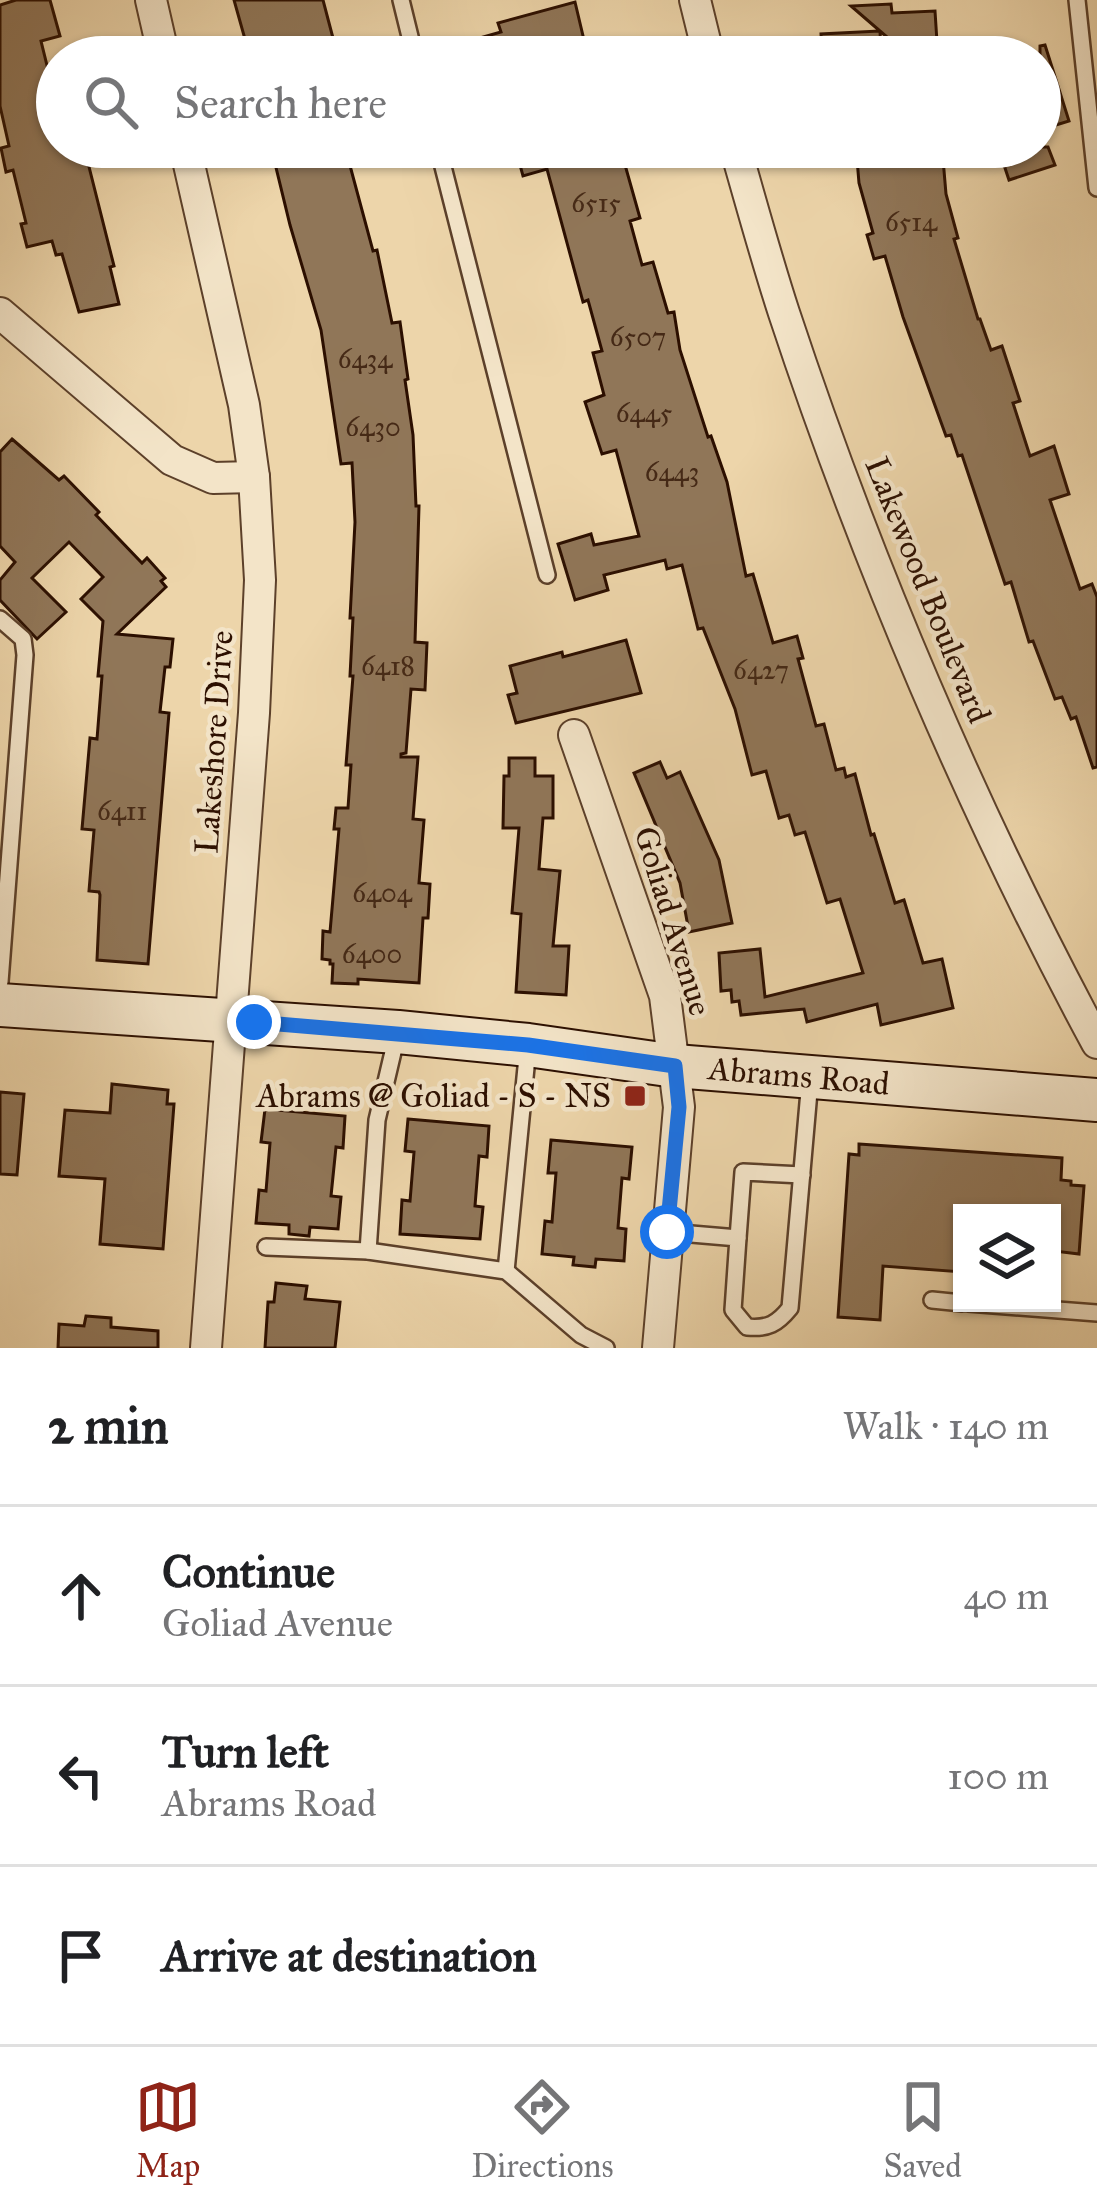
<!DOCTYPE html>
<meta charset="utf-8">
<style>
body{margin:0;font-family:"IM FELL Great Primer",serif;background:#f2f2f2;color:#202124}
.controls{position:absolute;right:36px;bottom:36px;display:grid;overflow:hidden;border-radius:0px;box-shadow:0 3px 9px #0004}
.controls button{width:108px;height:108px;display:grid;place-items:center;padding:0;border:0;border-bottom:3px solid #e0e0e0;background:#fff;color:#202124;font:60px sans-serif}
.stop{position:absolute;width:36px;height:36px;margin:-27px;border:9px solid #1a73e8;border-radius:50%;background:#fff}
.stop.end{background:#1a73e8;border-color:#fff;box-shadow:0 3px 12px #0008}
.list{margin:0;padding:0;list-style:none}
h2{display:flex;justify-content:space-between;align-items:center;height:156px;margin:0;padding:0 48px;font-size:51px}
h2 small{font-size:39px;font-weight:400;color:#757577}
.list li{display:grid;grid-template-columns:78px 1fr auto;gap:36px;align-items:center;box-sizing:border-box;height:180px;padding:0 48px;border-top:3px solid #e0e0e0}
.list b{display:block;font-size:45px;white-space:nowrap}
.list p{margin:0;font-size:39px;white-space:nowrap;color:#757577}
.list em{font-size:39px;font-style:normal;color:#757577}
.icon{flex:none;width:66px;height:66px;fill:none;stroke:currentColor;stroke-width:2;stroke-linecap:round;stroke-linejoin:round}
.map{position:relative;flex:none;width:1097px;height:1348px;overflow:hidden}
.search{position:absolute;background:#fff;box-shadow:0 3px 9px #0004;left:36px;right:36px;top:36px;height:132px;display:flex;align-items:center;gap:30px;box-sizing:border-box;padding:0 42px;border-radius:66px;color:#757577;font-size:45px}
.sheet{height:696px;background:#fff}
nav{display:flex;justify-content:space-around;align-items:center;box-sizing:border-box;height:168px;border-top:3px solid #e0e0e0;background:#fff;font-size:33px;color:#757577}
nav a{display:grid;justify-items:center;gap:6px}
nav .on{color:#8f2418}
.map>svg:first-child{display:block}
.building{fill:#907658;stroke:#2c0f00;stroke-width:3}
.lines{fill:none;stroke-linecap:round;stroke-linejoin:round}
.service-casing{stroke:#5c402a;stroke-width:20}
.minor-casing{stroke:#5c402a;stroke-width:34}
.secondary-casing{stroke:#2c0f00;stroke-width:46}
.service{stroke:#f3e4c8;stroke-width:15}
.minor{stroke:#f3e4c8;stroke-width:30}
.secondary{stroke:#f3e4c8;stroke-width:42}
.route{stroke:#1a73e8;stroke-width:15}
.poi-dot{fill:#8f2418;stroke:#f3e4c8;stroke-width:4.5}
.labels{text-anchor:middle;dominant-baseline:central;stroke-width:9;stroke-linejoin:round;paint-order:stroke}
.number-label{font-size:27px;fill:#452916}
.street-label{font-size:33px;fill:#2c0f00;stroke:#f3e4c8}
.poi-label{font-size:33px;fill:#2c0f00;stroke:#f3e4c8;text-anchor:end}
</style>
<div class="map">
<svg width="1097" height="1348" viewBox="0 0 1097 1348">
<rect width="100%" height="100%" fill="#edd5aa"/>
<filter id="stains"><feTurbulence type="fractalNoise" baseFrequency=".00167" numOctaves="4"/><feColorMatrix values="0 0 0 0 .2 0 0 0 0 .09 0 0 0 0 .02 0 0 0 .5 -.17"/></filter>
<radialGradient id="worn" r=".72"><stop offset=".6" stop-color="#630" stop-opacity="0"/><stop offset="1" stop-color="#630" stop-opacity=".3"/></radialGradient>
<g class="building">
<polygon points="16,0 50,0 60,36 41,41 57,106 57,147 84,147 114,266 110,267 119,304 79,312 62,254 56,255 52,241 27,247 21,224 26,223 13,170 6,172 1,148 9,146 0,106 0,5"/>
<polygon points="234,0 323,0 338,57 250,57"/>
<polygon points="575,2 588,57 438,57 437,50 501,32 498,23"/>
<polygon points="891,4 892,13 935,11 937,42 895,44 880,31 881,53 822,56 821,34 880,31 851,6"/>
<polygon points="1045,45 1069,121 1040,130 1040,46"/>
<polygon points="271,147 345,147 373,251 377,250 392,323 400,322 408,379 405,380 413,435 416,506 419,506 415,642 427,643 425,690 411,689 406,753 401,754 401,757 418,757 413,819 424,820 419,883 430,884 428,918 423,918 419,983 358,979 358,984 332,983 333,964 330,964 330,960 322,959 323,931 330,932 339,829 334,829 336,808 348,808 351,765 346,765 353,676 350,676 353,618 350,618 355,522 352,463 341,464 321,330 290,225"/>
<polygon points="515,147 620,147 640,218 630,221 642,265 653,262 668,313 674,312 680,350 708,437 711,436 727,482 746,576 753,574 773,643 797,636 803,658 798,659 816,726 824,724 836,770 844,768 846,777 855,774 871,835 874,834 895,903 904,900 923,963 942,959 953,1008 881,1025 877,1004 807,1022 804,1009 741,1015 739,1001 732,1002 731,990 721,991 719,953 760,949 765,997 863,973 840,899 827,903 805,832 795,835 789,815 779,818 766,771 752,775 735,709 703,628 698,629 682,565 667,569 665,560 604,575 608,590 575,600 558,544 591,534 594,545 639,536 616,450 602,454 585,402 604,395 593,353 602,351 588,300 583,302 547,169 523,176"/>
<polygon points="856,147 942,147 946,194 958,238 954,239 978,319 980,319 991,350 1002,346 1020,401 1013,403 1030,456 1054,446 1069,494 1050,500 1080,589 1092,584 1097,597 1097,767 1093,768 1076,717 1071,719 1062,697 1055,699 1033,641 1029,642 1011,582 1005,584 962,455 958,456 951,435 946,436 903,317 885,256 874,259 867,235 873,233 859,183"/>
<polygon points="998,147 1048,147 1055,165 1009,180"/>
<polygon points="12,439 59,480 64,476 99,512 96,515 142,563 147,558 165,578 161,581 166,587 117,634 173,639 170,667 165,667 160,712 169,713 148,964 97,960 100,895 99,892 89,891 94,830 82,829 90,738 97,739 102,676 98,676 103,621 81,599 103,577 69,542 32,578 66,612 37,639 0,600 0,580 15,562 0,546 0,452"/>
<polygon points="626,640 641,693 516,723 508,695 517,693 510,666 562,652 563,657"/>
<polygon points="509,758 535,758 535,776 553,776 553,818 543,818 539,869 560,871 553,946 569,946 566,995 516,992 521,914 512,913 519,828 503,828 504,776 509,776"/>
<polygon points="660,762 667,778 680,772 719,860 732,923 689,932 680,883 634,773"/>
<polygon points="112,1084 168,1090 167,1104 174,1104 163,1249 100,1244 105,1179 59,1176 65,1110 110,1113"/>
<polygon points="0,1092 24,1094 17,1175 0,1174"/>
<polygon points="265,1109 345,1116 343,1148 336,1147 331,1196 341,1197 338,1229 310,1227 309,1236 289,1234 289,1225 256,1223 259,1190 266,1191 270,1143 261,1142"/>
<polygon points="408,1119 489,1126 487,1157 479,1156 475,1206 483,1207 480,1239 400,1234 402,1200 410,1201 414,1152 405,1151"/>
<polygon points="551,1140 632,1147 629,1179 622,1178 618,1228 626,1229 624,1261 596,1259 595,1267 573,1265 574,1257 542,1254 545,1221 552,1222 556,1173 548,1173"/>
<polygon points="859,1144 1062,1158 1061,1180 1071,1181 1071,1185 1084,1186 1079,1254 1054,1251 1052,1213 962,1213 962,1272 883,1266 880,1320 838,1317 849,1154 859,1155"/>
<polygon points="276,1283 307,1286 305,1299 340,1302 335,1348 265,1348 268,1302 274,1302"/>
<polygon points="86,1316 111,1318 111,1327 158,1331 158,1348 58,1348 59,1324 84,1326"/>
</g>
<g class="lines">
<g class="service-casing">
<g id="service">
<polyline points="401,0 415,57"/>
<polyline points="1077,0 1097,188"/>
<polyline points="438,147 547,575"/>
<polyline points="0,619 23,639 25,655 0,982"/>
<path d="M668 1232 738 1238 733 1310 747 1327C768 1329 777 1324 790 1308L810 1080"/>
<polyline points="738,1238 743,1172 802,1175"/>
<polyline points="266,1247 368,1251 506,1271 581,1335 606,1348"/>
<polyline points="368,1251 377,1120 397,1035"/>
<polyline points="506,1271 528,1047"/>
<polyline points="932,1300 962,1303"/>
<polyline points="968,1303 1097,1313"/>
</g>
</g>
<g class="minor-casing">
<g id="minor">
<polyline points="151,0 164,57"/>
<polyline points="695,0 709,57"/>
<polyline points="185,147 244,405 254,477 260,580 254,713 206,1348"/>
<path d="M735 147C751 202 766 258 784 313 866 561 973 813 1097 1043"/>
<polyline points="0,313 172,460 213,478 254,477"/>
<polyline points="574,735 665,996 679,1107 658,1348"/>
</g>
</g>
<g class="secondary-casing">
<polyline id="secondary" points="0,1005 398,1032 528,1045 675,1066 1097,1100"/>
</g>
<use href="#service" class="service"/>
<use href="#minor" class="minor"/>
<use href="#secondary" class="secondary"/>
</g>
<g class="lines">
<polyline class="route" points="254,1022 528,1045 675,1066 679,1107 667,1232"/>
</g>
<rect class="poi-dot" x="623" y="1084" width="24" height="24" rx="6"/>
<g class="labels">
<g class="number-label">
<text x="596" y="202">6515</text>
<text x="911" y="221">6514</text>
<text x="638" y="336">6507</text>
<text x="365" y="358">6434</text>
<text x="644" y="412">6445</text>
<text x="373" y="426">6430</text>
<text x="672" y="471">6443</text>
<text x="388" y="665">6418</text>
<text x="761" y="669">6427</text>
<text x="122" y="810">6411</text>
<text x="382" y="892">6404</text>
<text x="372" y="953">6400</text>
</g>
<g class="street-label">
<text transform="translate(928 590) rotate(68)">Lakewood Boulevard</text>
<text transform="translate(214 742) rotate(-86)">Lakeshore Drive</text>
<text transform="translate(673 921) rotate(73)">Goliad Avenue</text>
<text transform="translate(799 1076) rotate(5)">Abrams Road</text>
</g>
<g class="poi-label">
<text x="611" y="1096">Abrams @ Goliad - S - NS</text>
</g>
</g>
<rect width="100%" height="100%" filter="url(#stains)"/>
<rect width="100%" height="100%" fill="url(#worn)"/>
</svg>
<div class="controls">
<button><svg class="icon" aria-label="layers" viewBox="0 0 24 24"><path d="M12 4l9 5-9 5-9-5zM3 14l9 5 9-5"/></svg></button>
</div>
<div class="stop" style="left:667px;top:1232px"></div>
<div class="stop end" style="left:254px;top:1022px"></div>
<div class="search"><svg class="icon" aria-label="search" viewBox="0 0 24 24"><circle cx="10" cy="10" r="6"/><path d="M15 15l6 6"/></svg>Search here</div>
</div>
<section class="sheet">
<h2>2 min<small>Walk · 140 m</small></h2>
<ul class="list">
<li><svg class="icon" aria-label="ahead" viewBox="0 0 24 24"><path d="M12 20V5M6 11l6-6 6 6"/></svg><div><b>Continue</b><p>Goliad Avenue</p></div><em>40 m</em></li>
<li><svg class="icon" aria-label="left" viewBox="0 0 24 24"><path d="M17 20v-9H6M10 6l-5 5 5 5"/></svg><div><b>Turn left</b><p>Abrams Road</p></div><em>100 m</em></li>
<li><svg class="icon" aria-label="arrive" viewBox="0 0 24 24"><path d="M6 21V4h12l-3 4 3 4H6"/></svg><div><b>Arrive at destination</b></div></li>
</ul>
</section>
<nav>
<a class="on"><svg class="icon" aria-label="map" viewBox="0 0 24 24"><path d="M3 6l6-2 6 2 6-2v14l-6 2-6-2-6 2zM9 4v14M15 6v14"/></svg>Map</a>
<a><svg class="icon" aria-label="directions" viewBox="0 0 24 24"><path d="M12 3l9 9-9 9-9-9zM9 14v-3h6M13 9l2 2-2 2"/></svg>Directions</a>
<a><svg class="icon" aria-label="saved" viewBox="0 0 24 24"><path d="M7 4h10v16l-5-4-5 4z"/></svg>Saved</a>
</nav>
